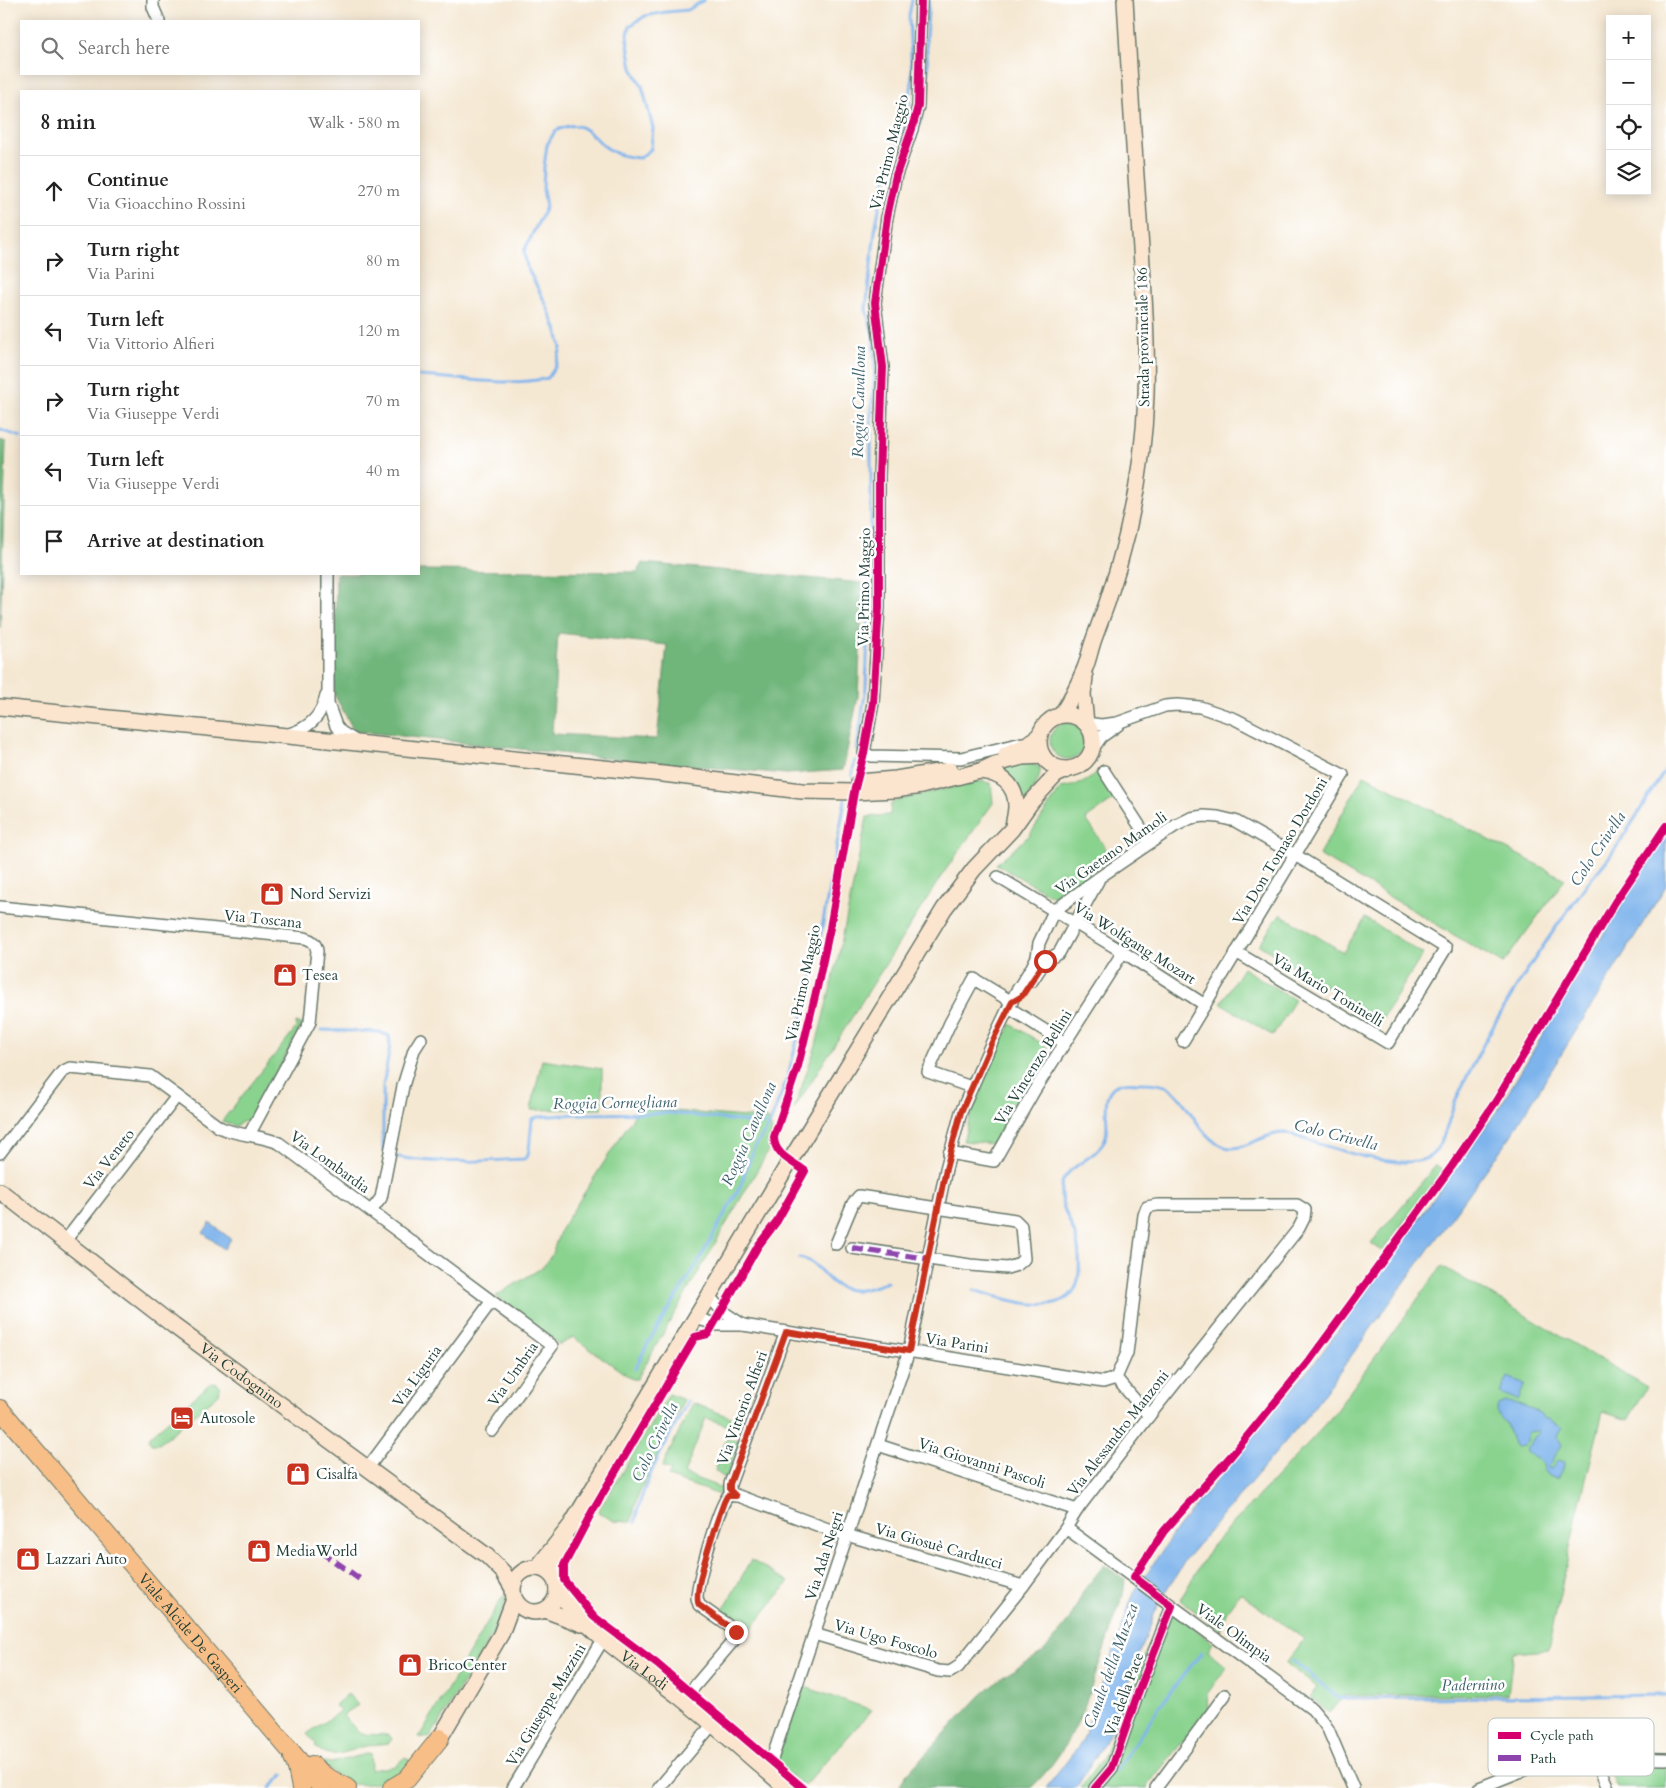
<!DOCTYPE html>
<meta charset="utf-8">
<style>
body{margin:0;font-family:Cardo,serif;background:#f2f2f2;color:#222}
.controls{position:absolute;right:15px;top:15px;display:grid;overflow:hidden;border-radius:0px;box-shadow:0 2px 12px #0003}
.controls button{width:45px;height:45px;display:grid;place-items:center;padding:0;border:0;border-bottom:1px solid #e0e0e0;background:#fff;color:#222;font:25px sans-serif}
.stop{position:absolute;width:15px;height:15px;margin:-11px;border:4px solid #c8321e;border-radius:50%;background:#fff}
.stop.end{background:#c8321e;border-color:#fff;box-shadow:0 1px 5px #0008}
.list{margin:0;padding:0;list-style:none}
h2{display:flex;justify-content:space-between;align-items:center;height:65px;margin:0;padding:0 20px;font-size:21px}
h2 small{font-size:16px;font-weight:400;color:#767676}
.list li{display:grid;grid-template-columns:32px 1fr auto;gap:15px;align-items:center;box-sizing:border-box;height:70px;padding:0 20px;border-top:1px solid #e0e0e0}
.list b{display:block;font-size:19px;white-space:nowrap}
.list p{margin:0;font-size:16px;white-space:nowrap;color:#767676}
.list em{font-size:16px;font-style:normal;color:#767676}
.icon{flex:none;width:28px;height:28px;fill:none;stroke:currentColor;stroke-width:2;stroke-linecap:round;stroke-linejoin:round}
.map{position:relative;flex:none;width:1666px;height:1788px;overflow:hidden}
.search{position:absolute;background:#fff;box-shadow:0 2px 12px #0003;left:20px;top:20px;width:400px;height:55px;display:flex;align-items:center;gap:12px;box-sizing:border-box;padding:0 18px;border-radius:0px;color:#767676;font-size:19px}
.panel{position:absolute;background:#fff;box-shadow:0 2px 12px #0003;left:20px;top:90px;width:400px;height:485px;border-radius:0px}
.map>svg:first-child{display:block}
.green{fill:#8ad38f;stroke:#548862}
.forest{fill:#6fb57a;stroke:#477957;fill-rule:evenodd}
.water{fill:#7eb4ec;stroke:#4e7890}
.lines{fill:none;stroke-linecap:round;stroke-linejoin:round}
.stream{stroke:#7eb4ec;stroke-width:3}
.street-casing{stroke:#6a796c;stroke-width:14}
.secondary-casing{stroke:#6a796c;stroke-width:18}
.primary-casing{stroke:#6a796c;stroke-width:20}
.street{stroke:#fff;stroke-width:11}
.secondary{stroke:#fce5cf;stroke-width:15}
.primary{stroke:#f7be87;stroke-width:18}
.quiet{stroke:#8e44ad;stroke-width:6;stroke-dasharray:12 6;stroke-linecap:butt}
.cycleway-casing{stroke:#fff;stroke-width:11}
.cycleway{stroke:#d6006c;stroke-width:8}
.route{stroke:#c8321e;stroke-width:6}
.labels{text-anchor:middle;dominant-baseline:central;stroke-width:5;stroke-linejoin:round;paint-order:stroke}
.street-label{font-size:15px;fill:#1f3d34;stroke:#fff}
.poi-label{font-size:15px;fill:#1f3d34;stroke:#fff;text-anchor:start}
.water-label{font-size:16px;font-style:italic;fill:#3c616b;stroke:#fff}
.key{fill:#fff;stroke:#bcc5c2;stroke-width:1}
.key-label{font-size:14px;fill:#1f3d34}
</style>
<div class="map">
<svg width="1666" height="1788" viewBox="0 0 1666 1788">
<rect width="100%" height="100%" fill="#fff"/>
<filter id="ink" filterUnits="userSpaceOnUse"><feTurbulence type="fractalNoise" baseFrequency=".02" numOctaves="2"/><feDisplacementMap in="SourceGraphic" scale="10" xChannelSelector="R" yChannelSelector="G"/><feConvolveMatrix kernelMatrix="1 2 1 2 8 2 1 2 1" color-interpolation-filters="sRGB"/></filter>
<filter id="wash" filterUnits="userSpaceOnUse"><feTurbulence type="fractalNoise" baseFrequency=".0096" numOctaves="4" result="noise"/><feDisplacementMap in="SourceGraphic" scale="20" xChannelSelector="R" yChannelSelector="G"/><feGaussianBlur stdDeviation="1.12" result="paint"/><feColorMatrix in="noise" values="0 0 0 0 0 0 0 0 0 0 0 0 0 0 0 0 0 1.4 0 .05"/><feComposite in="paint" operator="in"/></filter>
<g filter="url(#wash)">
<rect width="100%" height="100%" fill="#f5e8d3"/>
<g class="green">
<circle cx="1068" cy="741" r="18"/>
<path d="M1023 761 1040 767C1042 781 1028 797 1020 808L1001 767Z"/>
<path d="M1099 770 1116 798 1086 819 1113 859 1054 897 996 864 1029 836 1061 788C1078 785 1086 784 1099 770Z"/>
<polygon points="1364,775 1565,879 1503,964 1319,855"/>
<polygon points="978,781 991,783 993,803 940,878 794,1109 816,1045 838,959 867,817 890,815 891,804 899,800"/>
<polygon points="1280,914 1343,952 1365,918 1423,954 1381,1021 1259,945"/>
<polygon points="1243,968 1295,1000 1273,1036 1221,1003"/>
<polygon points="296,1023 302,1024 302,1025 254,1114 250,1118 235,1126 222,1121 296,1028"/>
<polygon points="1011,1024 1049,1048 994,1144 963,1141 976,1096"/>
<polygon points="542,1060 602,1069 602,1109 531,1110"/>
<polygon points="639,1108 768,1119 772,1131 767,1153 637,1379 632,1379 573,1337 560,1345 496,1296 543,1267 551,1256 561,1229"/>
<polygon points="1436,1165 1443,1170 1382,1251 1371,1243"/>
<polygon points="1442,1266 1647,1387 1628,1420 1603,1412 1578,1511 1548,1650 1513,1653 1508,1694 1344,1696 1329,1713 1310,1697 1318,1688 1286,1664 1304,1639 1240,1593 1226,1612 1224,1623 1220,1630 1180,1600 1211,1547 1326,1424"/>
<polygon points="214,1383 218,1384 220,1388 219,1394 159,1444 151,1444 149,1440 150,1436 210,1384"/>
<polygon points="669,1394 684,1400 638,1495 631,1522 614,1521 598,1512"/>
<polygon points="693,1403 746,1423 743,1431 706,1418 684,1474 722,1488 720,1495 668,1477 671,1470 662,1467"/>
<polygon points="726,1438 740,1440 726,1479 715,1471"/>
<polygon points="751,1560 789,1582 748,1633 721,1614"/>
<polygon points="503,1596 506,1596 505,1603 495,1630 430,1738 419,1737"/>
<polygon points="1173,1612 1213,1643 1208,1651 1227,1667 1207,1694 1208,1710 1147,1786 1148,1788 1080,1788 1103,1758 1128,1699 1161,1613"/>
<polygon points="802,1686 872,1710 804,1786 776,1763"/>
<path d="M348 1694 358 1705 343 1715 360 1734 389 1735 392 1739 389 1743C380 1744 371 1745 362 1747 345 1752 329 1761 315 1746L316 1744 307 1734 340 1711 335 1705Z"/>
<path d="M370 1753 371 1770 395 1766 405 1757 412 1762C398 1781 371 1788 347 1783 337 1777 328 1768 319 1761L331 1763Z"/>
<polygon points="1607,1764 1666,1765 1666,1788 1617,1788"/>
</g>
<g class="forest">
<polygon points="0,440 6,442 0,628"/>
<path d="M642 563 863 583 858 697 843 770 787 774 614 759 354 731 334 694 336 574H419V570L637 572ZM558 633 667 645 657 739 552 734Z"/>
<path d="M1104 1565 1125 1580 1123 1595 1083 1711C1070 1740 1054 1766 1031 1788H899L905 1776 980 1696 1001 1678 1043 1652 1070 1619 1084 1590Z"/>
</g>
<g class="water">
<polygon points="1666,833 1666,886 1510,1137 1312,1410 1186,1559 1157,1607 1111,1732 1076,1788 1046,1788 1082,1742 1134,1592 1178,1527 1318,1358 1499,1108 1580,972"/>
<polygon points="210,1223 231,1239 224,1249 203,1233"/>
<polygon points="1508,1377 1525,1384 1518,1400 1500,1393"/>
<path d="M1505 1402C1518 1403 1536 1408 1544 1419H1549L1562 1428 1557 1436 1562 1445 1547 1468 1551 1469 1558 1460 1564 1462 1559 1478C1552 1479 1547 1475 1543 1470 1544 1460 1535 1457 1527 1453V1448L1538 1432 1537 1431 1528 1432 1527 1441 1523 1446 1517 1447 1513 1444 1506 1424 1496 1412 1498 1405Z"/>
</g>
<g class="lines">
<g class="stream">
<polyline points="905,172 924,109 927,90 928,69 926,37 929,0"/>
<path d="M419 376C462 378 506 387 548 378L555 367 561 348 557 331 546 304 527 267 524 251 546 207 543 189 544 167 547 145 555 131C562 128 571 124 578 126 590 129 599 144 610 150 619 156 629 157 640 158L651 149 653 128 642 86 632 68 627 39 630 26 645 16 666 12 688 10 704 0"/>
<polyline points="0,430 21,437"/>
<polyline points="857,750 866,687 871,548 871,417 875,367 873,336 866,309 875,231 882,192 908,113 912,82 909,16 912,0"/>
<polyline points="852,775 855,761"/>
<polyline points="321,1030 379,1032 389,1036 390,1046 383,1086 383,1149 387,1154"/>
<path d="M393 1156C436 1165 480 1161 524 1159L528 1155 529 1150 532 1119 538 1117 578 1114 670 1113 765 1124"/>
<path d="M799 1258C825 1261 824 1293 860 1290 869 1289 879 1285 887 1282"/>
<path d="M974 1290C1003 1299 1076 1325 1079 1273 1080 1260 1079 1247 1075 1235 1070 1220 1059 1204 1061 1188 1063 1164 1099 1161 1106 1136 1110 1119 1098 1092 1119 1084 1126 1081 1134 1083 1142 1083 1150 1083 1160 1083 1168 1087 1190 1101 1198 1138 1225 1147 1242 1153 1264 1132 1286 1133 1317 1143 1400 1174 1429 1157 1444 1148 1449 1116 1456 1100 1463 1083 1473 1066 1481 1049 1511 991 1548 937 1587 884 1596 873 1605 863 1613 852 1632 825 1648 796 1666 769"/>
<polyline points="635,1369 648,1343 697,1264 740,1187 754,1148 769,1126 788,1076 814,972 845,800"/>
<path d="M635 1522C643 1479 668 1440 688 1401"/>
<polyline points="1293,1661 1336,1696 1345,1699 1666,1695"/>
<polyline points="1115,1772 1164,1700 1202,1652"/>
<polyline points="270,1788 284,1774"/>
</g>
</g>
</g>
<g filter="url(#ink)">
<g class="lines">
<g class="street-casing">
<g id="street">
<polyline points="153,0 153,7 159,21"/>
<polyline points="921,0 918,106 912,129 896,175 887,217 875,303 883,367 879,476 879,607 873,703 864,753 871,756 961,758 1022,743"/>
<polyline points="328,574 328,704 336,726 341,732 357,742"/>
<polyline points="1086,723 1101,725 1117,723 1165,706 1177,705 1200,707 1235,719 1343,775 1183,1041"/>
<path d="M289 734C309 728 321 717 326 696"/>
<polyline points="1092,750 1101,737 1118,725"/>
<polyline points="1104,771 1150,842"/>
<polyline points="998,877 1123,952 1205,1005"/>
<path d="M0 907 305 938C312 940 316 943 317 951L310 1022 249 1135"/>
<polyline points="1032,981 1045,961 1059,953 1098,881"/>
<polyline points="1009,1008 1065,1043"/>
<polyline points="971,1087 928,1072 950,1023 974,979 1012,1002"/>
<path d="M0 1153 62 1072 70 1068 150 1076 219 1127C238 1136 259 1135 279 1143L552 1346 492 1431"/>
<polyline points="949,1153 994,1161 1034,1091 1123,952"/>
<polyline points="371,1211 381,1198 403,1086 414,1050 421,1039"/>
<polyline points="65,1241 177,1096"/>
<polyline points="836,1244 853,1203 859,1196 1015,1220 1021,1226 1024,1259 1017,1265 1007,1268 970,1265 852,1248"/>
<polyline points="709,1296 722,1311 743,1325"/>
<polyline points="696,1318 718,1325 743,1325 1103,1382 1116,1378 1149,1416"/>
<polyline points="786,1332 730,1484 730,1490 733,1494 836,1532 1023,1586"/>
<polyline points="878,1445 1077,1510"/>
<polyline points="367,1469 491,1302"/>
<polyline points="1066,1528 1312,1709 1323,1722 1328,1729 1353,1788"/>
<polyline points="814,1634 938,1671 950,1672 958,1667 1023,1586 1066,1528 1077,1510 1149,1416 1299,1228 1304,1218 1305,1210 1297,1205 1157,1205 1147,1207 1144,1215 1127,1353 1116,1378"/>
<path d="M683 1700 734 1640C736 1635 736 1633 733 1629L699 1605 697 1598C697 1583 719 1503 729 1495L736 1496"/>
<polyline points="1595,1758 1608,1788"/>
<polyline points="768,1771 909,1351 946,1169 961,1112 991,1044 1016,992 1032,967 1037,957 1039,943 1054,911 1100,877 1175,826 1191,818 1204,816 1218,817 1235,821 1295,855 1446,948 1388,1043 1236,952"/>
<polyline points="513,1788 604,1638"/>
<polyline points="659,1788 712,1725"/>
<polyline points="1095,1788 1112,1768 1138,1693 1172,1606"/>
<polyline points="1156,1788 1225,1695"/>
<polyline points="1479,1788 1557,1757 1666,1759"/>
</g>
</g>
<g class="secondary-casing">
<g id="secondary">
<polyline points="1085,677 1083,694 1086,723"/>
<polyline points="0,707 663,774 802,791 854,792 895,790 921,786 980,771 995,764 1023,757 1043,756"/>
<path d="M1061 715C1071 700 1078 685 1085 668 1089 658 1091 646 1095 636 1125 559 1143 479 1146 396 1148 332 1142 268 1138 204 1133 136 1129 68 1125 0"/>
<circle cx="1066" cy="742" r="27"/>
<polyline points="1006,754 1023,747 1040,735"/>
<path d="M980 771C1000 773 1016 784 1016 806 1016 813 1014 820 1013 826"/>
<polyline points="859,782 896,779 950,770"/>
<path id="s1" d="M0 1191 174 1326 487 1556 503 1572 512 1587"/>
<circle cx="535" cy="1590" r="22"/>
<polyline points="537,1568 571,1525 790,1161 944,909 974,869 1012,829 1032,801 1056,775 1067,770"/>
<polyline points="551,1575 565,1539"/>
<path id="s2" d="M557 1590C588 1634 639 1665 681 1698 717 1727 752 1758 786 1788"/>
<polyline points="545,1610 582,1624"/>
<polyline points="440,1738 501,1634 514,1599"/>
</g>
</g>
<g class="primary-casing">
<g id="primary">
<path id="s3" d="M0 1409 322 1788"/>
<polyline points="293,1757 297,1768 301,1788"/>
<polyline points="312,1765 325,1776 347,1788"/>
<polyline points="392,1788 407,1779 440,1738"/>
</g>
</g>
<use href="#street" class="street"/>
<use href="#secondary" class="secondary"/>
<use href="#primary" class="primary"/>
<g class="quiet">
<polyline points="852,1248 928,1259"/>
<polyline points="320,1551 361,1580"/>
</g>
<g class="cycleway-casing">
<g id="cycleway">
<path d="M803 1788 657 1664 593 1616 564 1580V1565L594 1508 695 1337 708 1334 758 1246 777 1221 805 1171C792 1161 774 1155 774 1137L798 1066 817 988 830 928 854 792 864 753 873 703 879 607V476L883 367 875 303 887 217 896 175 912 129 918 106 921 0"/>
<polyline points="1095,1788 1112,1768 1138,1693 1172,1606 1134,1577 1164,1531 1231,1456 1309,1361 1452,1166 1496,1101 1615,902 1666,826"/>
</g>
</g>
<use href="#cycleway" class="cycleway"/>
</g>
</g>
<g class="lines" filter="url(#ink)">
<path class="route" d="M736 1632 699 1605C691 1594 718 1518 724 1502L727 1496H736L730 1490V1484L786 1332 909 1351 946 1169 961 1112 991 1044 1012 1002 1022 996 1045 961"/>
</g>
<defs>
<g id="shop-square" transform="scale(1.25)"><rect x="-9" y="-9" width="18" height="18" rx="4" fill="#c8321e" stroke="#fff"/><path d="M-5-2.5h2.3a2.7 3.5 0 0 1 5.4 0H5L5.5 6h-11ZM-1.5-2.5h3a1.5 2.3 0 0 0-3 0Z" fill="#fff"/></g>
<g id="hotel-square" transform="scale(1.25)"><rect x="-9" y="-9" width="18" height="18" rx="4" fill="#c8321e" stroke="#fff"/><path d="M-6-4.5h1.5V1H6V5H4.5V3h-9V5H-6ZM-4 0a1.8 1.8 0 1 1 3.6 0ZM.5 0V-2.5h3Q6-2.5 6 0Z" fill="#fff"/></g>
</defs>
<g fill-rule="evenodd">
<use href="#shop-square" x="272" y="894"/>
<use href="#shop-square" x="285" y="975"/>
<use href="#hotel-square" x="182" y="1418"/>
<use href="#shop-square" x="298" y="1474"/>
<use href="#shop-square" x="259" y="1551"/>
<use href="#shop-square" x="28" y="1559"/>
<use href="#shop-square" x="410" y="1665"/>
</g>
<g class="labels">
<g class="street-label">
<text transform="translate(889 152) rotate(-76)">Via Primo Maggio</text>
<text transform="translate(1143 337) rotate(-91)">Strada provinciale 186</text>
<text transform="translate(864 587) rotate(-89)">Via Primo Maggio</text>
<text transform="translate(1280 851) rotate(-59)">Via Don Tomaso Dordoni</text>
<text transform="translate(1111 853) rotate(-35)">Via Gaetano Mamoli</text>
<text transform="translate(263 919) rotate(6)">Via Toscana</text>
<text transform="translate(1135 943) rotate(32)">Via Wolfgang Mozart</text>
<text transform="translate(803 983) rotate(-78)">Via Primo Maggio</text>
<text transform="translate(1328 990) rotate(31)">Via Mario Toninelli</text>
<text transform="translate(1033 1067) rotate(-58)">Via Vincenzo Bellini</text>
<text transform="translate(109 1159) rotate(-52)">Via Veneto</text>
<text transform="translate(330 1162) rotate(36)">Via Lombardia</text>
<text transform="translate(957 1343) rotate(9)">Via Parini</text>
<text transform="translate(513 1374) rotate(-55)">Via Umbria</text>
<text stroke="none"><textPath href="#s1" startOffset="304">Via Codognino</textPath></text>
<text transform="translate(417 1376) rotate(-54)">Via Liguria</text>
<text transform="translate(742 1408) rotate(-70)">Via Vittorio Alfieri</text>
<text transform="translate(1118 1433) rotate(-52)">Via Alessandro Manzoni</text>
<text transform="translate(982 1463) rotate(18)">Via Giovanni Pascoli</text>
<text transform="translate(939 1546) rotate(16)">Via Giosuè Carducci</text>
<text transform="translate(824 1556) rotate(-72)">Via Ada Negri</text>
<text stroke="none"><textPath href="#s3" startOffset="294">Viale Alcide De Gasperi</textPath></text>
<text transform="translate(1234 1633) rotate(36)">Viale Olimpia</text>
<text transform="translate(886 1639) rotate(16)">Via Ugo Foscolo</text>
<text stroke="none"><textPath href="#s2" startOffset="119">Via Lodi</textPath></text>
<text transform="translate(1124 1694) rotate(-70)">Via della Pace</text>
<text transform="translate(546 1705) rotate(-59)">Via Giuseppe Mazzini</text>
</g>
<g class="poi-label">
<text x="290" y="894">Nord Servizi</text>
<text x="302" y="975">Tesea</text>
<text x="200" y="1418">Autosole</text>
<text x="316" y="1474">Cisalfa</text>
<text x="276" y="1551">MediaWorld</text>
<text x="46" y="1559">Lazzari Auto</text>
<text x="428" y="1665">BricoCenter</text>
</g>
<g class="water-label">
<text transform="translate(859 402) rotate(-89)">Roggia Cavallona</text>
<text transform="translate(1598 849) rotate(-56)">Colo Crivella</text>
<text transform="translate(615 1103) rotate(-1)">Roggia Cornegliana</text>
<text transform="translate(749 1134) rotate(-66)">Roggia Cavallona</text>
<text transform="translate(1336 1135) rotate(14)">Colo Crivella</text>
<text transform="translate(655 1442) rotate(-64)">Colo Crivella</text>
<text transform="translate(1111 1666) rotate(-70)">Canale della Muzza</text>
<text transform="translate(1473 1685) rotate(-1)">Padernino</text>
</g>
</g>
<rect x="1488" y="1718" width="166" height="58" rx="8" class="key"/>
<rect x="1498" y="1732" width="23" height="7" fill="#d6006c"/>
<rect x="1498" y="1755" width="23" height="6" fill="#8e44ad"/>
<g class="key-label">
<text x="1530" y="1740">Cycle path</text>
<text x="1530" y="1763">Path</text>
</g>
</svg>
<div class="controls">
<button>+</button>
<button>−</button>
<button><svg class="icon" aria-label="locate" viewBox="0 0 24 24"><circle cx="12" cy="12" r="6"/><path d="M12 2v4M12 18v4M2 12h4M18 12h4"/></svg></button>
<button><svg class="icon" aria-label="layers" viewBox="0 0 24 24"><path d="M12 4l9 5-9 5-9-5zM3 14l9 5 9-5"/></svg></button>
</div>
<div class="stop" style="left:1045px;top:961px"></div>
<div class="stop end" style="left:736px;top:1632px"></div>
<div class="search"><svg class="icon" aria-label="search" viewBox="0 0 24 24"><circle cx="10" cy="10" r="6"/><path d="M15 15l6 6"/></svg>Search here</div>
<section class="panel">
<h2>8 min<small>Walk · 580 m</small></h2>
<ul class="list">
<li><svg class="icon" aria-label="ahead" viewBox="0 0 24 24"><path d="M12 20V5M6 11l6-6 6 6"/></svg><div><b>Continue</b><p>Via Gioacchino Rossini</p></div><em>270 m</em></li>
<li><svg class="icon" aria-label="right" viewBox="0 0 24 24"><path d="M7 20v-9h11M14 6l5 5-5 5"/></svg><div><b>Turn right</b><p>Via Parini</p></div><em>80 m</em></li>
<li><svg class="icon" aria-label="left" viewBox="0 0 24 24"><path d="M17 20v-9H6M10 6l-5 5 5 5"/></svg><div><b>Turn left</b><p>Via Vittorio Alfieri</p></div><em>120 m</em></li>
<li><svg class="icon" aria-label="right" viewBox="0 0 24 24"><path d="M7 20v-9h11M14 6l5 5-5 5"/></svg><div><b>Turn right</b><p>Via Giuseppe Verdi</p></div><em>70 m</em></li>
<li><svg class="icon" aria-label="left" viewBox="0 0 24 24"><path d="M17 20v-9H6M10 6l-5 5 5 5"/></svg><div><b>Turn left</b><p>Via Giuseppe Verdi</p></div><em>40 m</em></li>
<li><svg class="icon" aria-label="arrive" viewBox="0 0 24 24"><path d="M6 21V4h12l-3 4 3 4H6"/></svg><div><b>Arrive at destination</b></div></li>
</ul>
</section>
</div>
